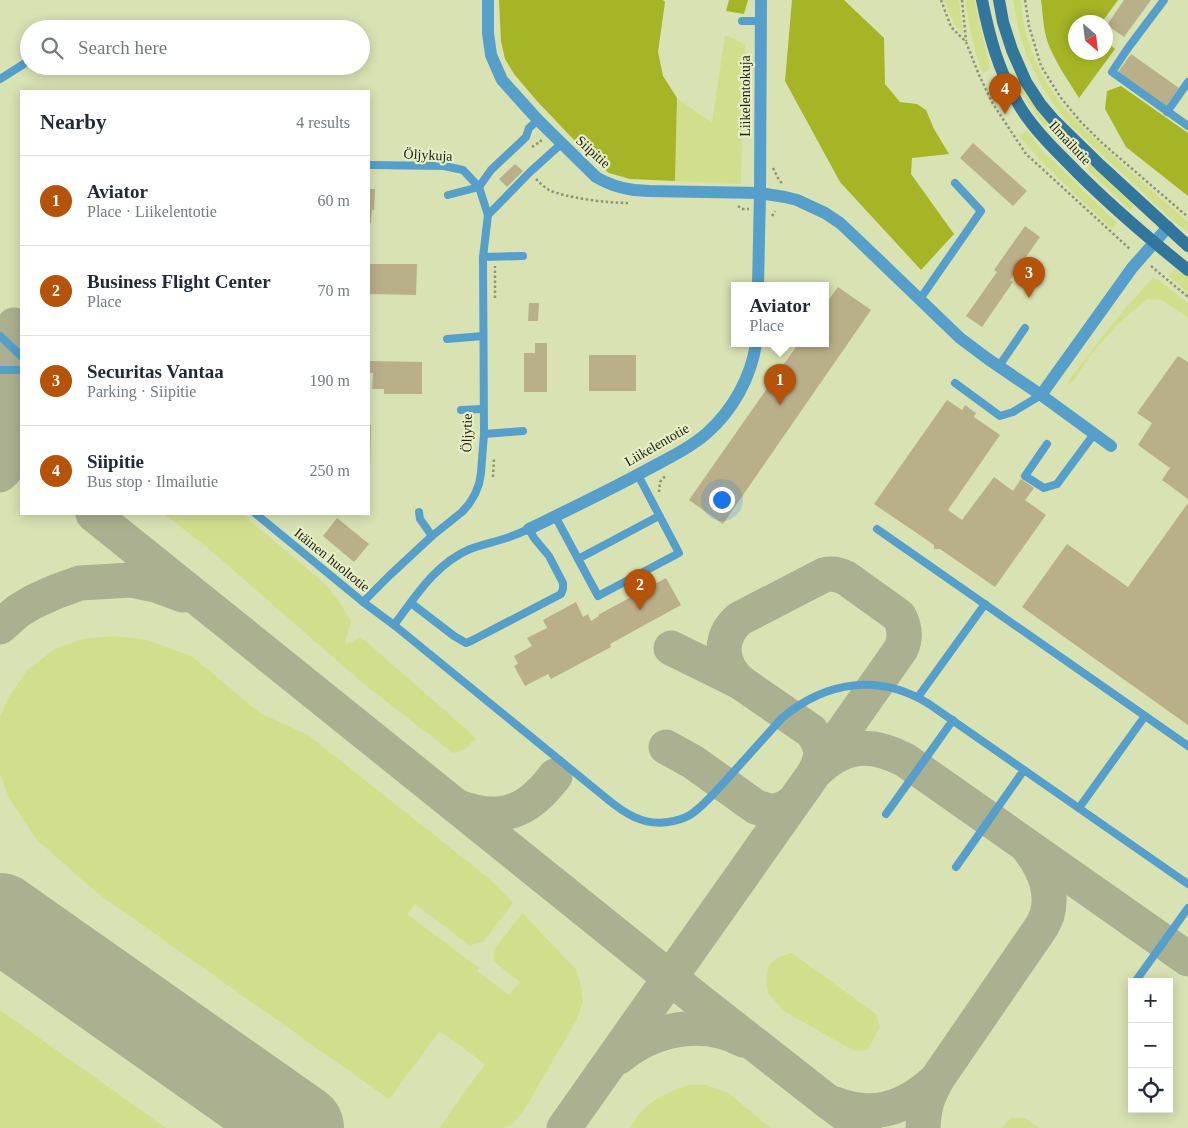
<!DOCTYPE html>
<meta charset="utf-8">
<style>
body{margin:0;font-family:Georgia,serif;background:#f2f2f3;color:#1f2937}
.controls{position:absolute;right:15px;bottom:15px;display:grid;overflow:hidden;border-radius:0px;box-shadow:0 2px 12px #0003}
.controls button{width:45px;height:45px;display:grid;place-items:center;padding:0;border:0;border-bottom:1px solid #e0e1e3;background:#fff;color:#1f2937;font:25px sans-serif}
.compass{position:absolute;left:1068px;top:15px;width:45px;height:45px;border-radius:50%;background:#fff;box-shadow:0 2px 12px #0003;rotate:152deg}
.you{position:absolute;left:721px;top:499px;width:18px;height:18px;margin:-12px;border:4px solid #fff;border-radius:50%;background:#1a73e8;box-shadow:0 0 0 8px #1a73e833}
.badge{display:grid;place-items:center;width:32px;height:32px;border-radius:50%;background:#b45309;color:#fff;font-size:16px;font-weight:700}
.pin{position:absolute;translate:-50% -41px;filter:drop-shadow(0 1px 2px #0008)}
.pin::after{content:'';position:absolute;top:26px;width:18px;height:15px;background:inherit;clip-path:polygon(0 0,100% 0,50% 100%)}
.popup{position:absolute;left:731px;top:282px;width:98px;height:65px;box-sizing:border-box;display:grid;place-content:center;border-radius:0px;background:#fff;filter:drop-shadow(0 1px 4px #0005);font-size:16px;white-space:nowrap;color:#747a83}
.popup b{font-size:19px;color:#1f2937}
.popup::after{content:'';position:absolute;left:50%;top:100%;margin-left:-10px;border:10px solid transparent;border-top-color:#fff}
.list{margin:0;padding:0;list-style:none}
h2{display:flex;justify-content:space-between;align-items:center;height:65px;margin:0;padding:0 20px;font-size:21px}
h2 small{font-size:16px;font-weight:400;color:#747a83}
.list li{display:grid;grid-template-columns:32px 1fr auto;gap:15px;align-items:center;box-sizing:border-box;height:90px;padding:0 20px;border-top:1px solid #e0e1e3}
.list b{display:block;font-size:19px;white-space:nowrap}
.list p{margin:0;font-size:16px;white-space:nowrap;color:#747a83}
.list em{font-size:16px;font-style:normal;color:#747a83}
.icon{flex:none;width:28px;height:28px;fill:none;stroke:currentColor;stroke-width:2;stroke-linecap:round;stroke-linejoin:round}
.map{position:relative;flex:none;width:1188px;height:1128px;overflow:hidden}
.search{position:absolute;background:#fff;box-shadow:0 2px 12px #0003;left:20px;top:20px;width:350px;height:55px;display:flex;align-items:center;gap:12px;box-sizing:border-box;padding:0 18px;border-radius:28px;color:#747a83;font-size:19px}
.panel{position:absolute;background:#fff;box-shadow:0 2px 12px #0003;left:20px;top:90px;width:350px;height:425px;border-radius:0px}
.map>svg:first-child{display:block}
.built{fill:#d9e2b3;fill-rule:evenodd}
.green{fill:#d1df8c}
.forest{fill:#a5b525}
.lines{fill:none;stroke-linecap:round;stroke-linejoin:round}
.taxiway{stroke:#aab090;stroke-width:35}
.runway{stroke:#aab090;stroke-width:88}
.building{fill:#b9af89}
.path{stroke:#8f9477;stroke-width:2.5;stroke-dasharray:2.5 2.5;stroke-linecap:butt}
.service{stroke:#559fca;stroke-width:8}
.minor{stroke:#559fca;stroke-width:12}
.secondary{stroke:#33769b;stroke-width:12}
.labels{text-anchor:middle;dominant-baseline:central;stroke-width:4.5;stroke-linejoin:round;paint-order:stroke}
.street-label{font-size:14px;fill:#1d2011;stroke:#e7eec6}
</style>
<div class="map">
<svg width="1188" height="1128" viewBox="0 0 1188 1128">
<rect width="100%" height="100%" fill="#e7eec6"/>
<path class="built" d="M0 0H1188V1128H0ZM1076 22H1106V52H1076ZM29 29H361V66H29ZM21 91H369V514H21ZM735 286H825V344H735ZM1132 982H1169V1109H1132Z"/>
<g class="green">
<path d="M944 0H959L963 34C953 24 949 13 944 0Z"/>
<path d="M965 0H975L978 17 990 68 983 73C973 49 969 25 965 0Z"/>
<path d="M1013 0H1021C1023 41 1042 84 1070 114 1083 129 1099 143 1114 156 1138 179 1163 200 1188 222V232L1177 224 1070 125 1053 103 1041 85 1027 57 1018 28Z"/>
<polygon points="725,35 745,44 741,184 675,181 677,98 712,123"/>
<polygon points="1021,85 1135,204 1130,210 1055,138 1037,116 1018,87"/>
<polygon points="1027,130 1041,150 1117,223 1112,229 1043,163 1019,136"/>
<polygon points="1175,270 1184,274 1188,277 1188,293 1169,276 1169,274"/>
<path d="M1153 278 1157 279 1188 303V318L1162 300 1147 299 1118 324 1087 359 1076 378 1068 386 1069 380C1096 345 1122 310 1153 278Z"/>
<polygon points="164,514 242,514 324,583 338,600 351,621 345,642 347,644 361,637 476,738 465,749 453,753 365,685 208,548"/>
<polygon points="114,636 147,640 193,657 260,713 308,735 491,880 513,903 483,942 469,945 415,904 407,914 479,968 477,971 509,995 520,982 494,962 493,951 522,913 576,969 581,986 583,1001 577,1019 524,1110 512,1125 503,1128 439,1128 485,1064 440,1031 389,1099 97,893 36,839 9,798 0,774 0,716 10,695 27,670 55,649 83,639"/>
<polygon points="792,953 876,1014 880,1027 875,1037 867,1050 854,1051 784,1011 768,993 766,979 769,965 778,957"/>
<polygon points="0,1010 166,1128 0,1128"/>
<path d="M688 1085H707L728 1093 771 1128H630C644 1103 662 1094 688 1085Z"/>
<polygon points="1011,1118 1025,1118 1039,1128 1002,1128"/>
</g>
<g class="forest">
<polygon points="499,0 663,0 665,2 658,52 663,76 677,98 675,181 630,179 609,173 594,161 537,101 514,74 505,59 501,41"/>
<polygon points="729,0 748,0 744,14 726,11"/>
<polygon points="792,0 844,0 884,38 885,84 900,102 917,104 926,110 934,129 949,154 912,158 911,174 954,234 921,270 840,182 785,81"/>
<path d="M1041 0H1118L1102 22H1076V52H1106V41L1115 49 1079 98C1068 80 1055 62 1048 43 1043 29 1043 14 1041 0Z"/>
<polygon points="1121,86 1188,133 1188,196 1126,147 1105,109 1107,91"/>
</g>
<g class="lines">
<g class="taxiway">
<polyline points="14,325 13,436 16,446 21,455"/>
<path d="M0 475C14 464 13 452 13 436"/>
<polyline points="93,514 670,978 827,1101 864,1128"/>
<polyline points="0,627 18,611 33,602 55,592 80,583 131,580 156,585 183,595"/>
<path d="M671 648 740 682 811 731C823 746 823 755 815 772"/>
<path d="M740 682C720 663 718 638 739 619L824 575C832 573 838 574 846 578L899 616C905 627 906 638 901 649L818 767"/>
<polyline points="666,747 693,762 756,807 772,812 785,808 792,803"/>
<path d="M458 807C488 818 515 818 539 794 545 789 550 782 555 776"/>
<polyline points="0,915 13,925"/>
<path d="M619 1057C652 1029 703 1018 743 1040"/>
<path d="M835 1104C874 1120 908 1107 937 1079"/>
<path d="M564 1128 815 772C844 744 870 742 905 760L1188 959"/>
<path d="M923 1128C924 1106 927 1098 937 1079L1040 929C1043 925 1045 920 1047 915 1054 890 1043 867 1028 848"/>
</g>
<polyline class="runway" points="0,917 300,1128"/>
</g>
<g class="building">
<polygon points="1124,0 1151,0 1124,37 1107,25"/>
<polygon points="1131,54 1179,88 1166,106 1118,72"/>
<polygon points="973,143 1027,191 1013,206 960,158"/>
<polygon points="515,164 523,171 507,187 499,179"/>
<polygon points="369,189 375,189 374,210 372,210 371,223 369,223"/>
<polygon points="1025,226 1040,237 1010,280 1013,282 982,327 966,316 997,272 994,270"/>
<polygon points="369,264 417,264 416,295 369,294"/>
<polygon points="838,287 871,310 723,524 689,500 798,344 825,344 825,305"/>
<polygon points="529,303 539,303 538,321 528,321"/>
<polygon points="535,343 547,343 547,392 524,392 524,353 535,353"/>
<rect x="589" y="355" width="47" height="36"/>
<polygon points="1178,356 1188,362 1188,499 1162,480 1170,468 1138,445 1152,423 1137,413"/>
<polygon points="369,361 422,362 422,394 384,394 384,389 372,389 373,373 369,373"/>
<polygon points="947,400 962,410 965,405 976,413 974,417 1000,435 948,510 962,520 994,477 1013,491 1021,479 1034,488 1025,500 1046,515 995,587 940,549 934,549 934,545 927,540 874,504"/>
<polygon points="369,425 371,425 370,474 369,474"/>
<polygon points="1188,503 1188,725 1022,607 1067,544 1128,587"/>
<polygon points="337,518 369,544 354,562 323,536"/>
<polygon points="666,578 681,605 610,644 611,647 551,679 548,674 525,686 514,666 518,664 514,656 532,646 527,638 547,628 543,620 576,602 583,617 588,614 591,621 599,616 598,615"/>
</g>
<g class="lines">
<g class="path">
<polyline points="941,0 951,27 966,42 979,75 993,104 1026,154 1131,250"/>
<polyline points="962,0 966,41"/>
<polyline points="1025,0 1029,26 1041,66 1061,98 1080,121 1101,142 1188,217"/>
<polyline points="532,147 541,141 540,140"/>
<polyline points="773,168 778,178 783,185"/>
<path d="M536 179C540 183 544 187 549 190 566 198 608 203 628 203"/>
<polyline points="738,206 742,209 749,209"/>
<polyline points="772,216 775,211"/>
<polyline points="1151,266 1188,297"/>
<polyline points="495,298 495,266"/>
<polyline points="493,477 494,458"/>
<polyline points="659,492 660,482 666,475"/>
</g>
<g class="service">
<polyline points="1164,0 1128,48 1112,72 1188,126"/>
<polyline points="742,21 760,21"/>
<polyline points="0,79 27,62"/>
<polyline points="1167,112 1188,82"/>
<polyline points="369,165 444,166 463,170 479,187 491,170 526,137 529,128 538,120"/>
<polyline points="488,215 530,172 561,144"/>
<polyline points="483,257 523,256"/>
<polyline points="920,299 981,211 955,183"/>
<polyline points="0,336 21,356"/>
<polyline points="447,339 483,336"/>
<polyline points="999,366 1025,328"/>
<polyline points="0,370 21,370"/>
<polyline points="955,383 1000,416 1013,412 1041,395"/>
<polyline points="461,410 483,409"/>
<polyline points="484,434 523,431"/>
<polyline points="1047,444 1025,476 1044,488 1057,484 1094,434"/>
<polyline points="419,512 420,519 432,536"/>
<path d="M256 514 363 602 394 625 606 798C624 813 643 826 668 822 675 821 683 819 690 815 704 806 716 791 728 778 746 758 764 738 782 718 826 681 879 673 929 704L1188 884"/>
<polyline points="555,516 598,596 679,553 638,475"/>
<polyline points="877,529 1188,746"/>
<polyline points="578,559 659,516"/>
<polyline points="363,602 389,576 432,536 462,512 469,504 475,494 479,484 481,473 484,434 483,257 488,215 479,187 448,195"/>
<path d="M394 625C416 596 435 564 470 549 480 545 490 543 500 540 510 537 520 533 529 529L534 538 549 556 563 583V589L561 594 471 641 466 643 454 636 411 603"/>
<polyline points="918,697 985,604"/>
<polyline points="1079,808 1145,716"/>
<polyline points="886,814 953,720"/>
<polyline points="956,867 1024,770"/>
<polyline points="1135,982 1188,908"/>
</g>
<g class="minor">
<path d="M488 0V33L491 55 502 80 538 120 596 177C609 185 620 188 634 190L649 191 760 193 785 197 797 200 825 213 840 223 857 239 960 338 988 359 1041 395 1111 446"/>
<polyline points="758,286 760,193 761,0"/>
<polyline points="1041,395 1132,268 1168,227"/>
<path d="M529 529C570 509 612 489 652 467 671 457 691 447 707 433 733 410 751 377 756 344"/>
</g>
<g class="secondary">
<path d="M982 0C989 35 998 69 1016 100 1029 124 1050 145 1069 164 1106 202 1147 237 1188 270"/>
<polyline points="999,0 1003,22 1012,50 1026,82 1041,105 1053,119 1100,165 1188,246"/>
</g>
</g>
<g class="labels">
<g class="street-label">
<text transform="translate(745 96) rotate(-90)">Liikelentokuja</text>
<text transform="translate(1070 143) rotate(47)">Ilmailutie</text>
<text transform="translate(593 152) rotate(42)">Siipitie</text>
<text transform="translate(428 155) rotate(3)">Öljykuja</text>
<text transform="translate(467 433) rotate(-89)">Öljytie</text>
<text transform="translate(657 445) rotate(-30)">Liikelentotie</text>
<text transform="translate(332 560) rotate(39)">Itäinen huoltotie</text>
</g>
</g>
</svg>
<div class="controls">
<button>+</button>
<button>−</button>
<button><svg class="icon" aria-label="locate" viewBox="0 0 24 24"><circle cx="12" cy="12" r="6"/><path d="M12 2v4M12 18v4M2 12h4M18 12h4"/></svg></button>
</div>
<svg class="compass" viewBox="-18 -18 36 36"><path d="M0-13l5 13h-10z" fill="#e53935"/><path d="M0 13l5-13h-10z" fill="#747a83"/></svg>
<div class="you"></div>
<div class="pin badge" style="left:780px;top:405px">1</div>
<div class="popup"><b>Aviator</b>Place</div>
<div class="pin badge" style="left:640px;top:610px">2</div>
<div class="pin badge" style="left:1029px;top:298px">3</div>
<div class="pin badge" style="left:1005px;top:114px">4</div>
<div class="search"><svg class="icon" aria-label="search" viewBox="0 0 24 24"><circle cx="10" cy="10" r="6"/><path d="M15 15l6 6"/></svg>Search here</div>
<section class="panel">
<h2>Nearby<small>4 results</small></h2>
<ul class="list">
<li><span class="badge">1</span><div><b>Aviator</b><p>Place · Liikelentotie</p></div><em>60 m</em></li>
<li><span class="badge">2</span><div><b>Business Flight Center</b><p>Place</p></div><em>70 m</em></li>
<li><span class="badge">3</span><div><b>Securitas Vantaa</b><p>Parking · Siipitie</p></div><em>190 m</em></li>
<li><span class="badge">4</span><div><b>Siipitie</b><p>Bus stop · Ilmailutie</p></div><em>250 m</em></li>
</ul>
</section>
</div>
